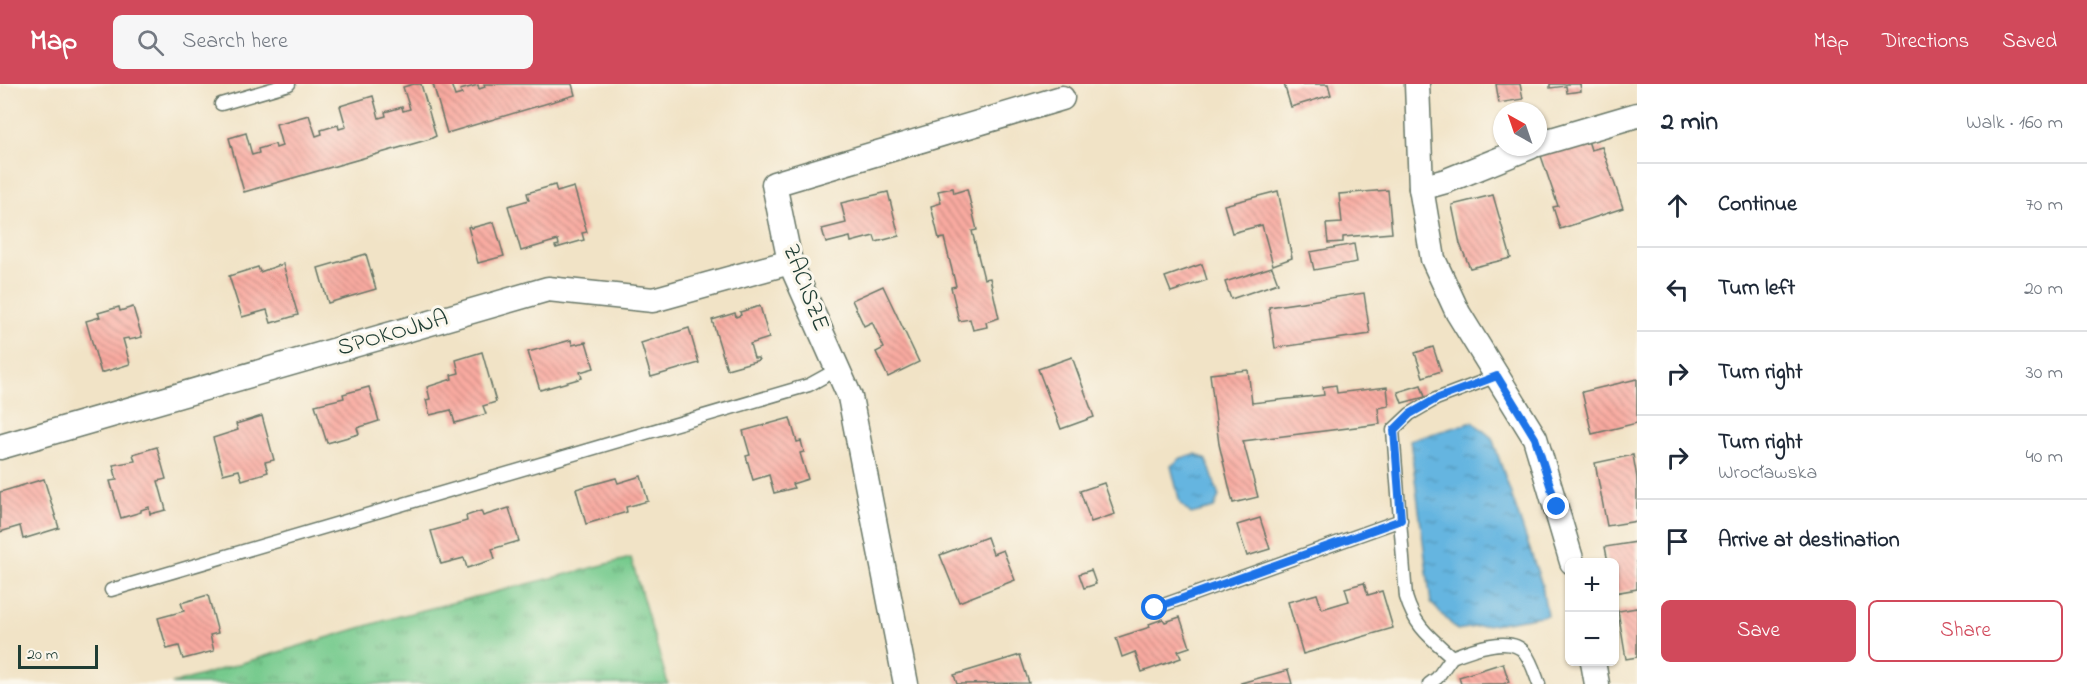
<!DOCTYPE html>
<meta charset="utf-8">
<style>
body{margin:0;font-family:"Indie Flower",sans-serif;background:#f6f6f7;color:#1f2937}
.controls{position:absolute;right:18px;bottom:18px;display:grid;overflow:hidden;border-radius:9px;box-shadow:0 2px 4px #0004}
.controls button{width:54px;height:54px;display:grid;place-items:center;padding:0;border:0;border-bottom:2px solid #e0e1e3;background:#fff;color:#1f2937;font:30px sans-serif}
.compass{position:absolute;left:1493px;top:18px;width:54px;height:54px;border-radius:50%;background:#fff;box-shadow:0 2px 4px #0004;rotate:320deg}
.scale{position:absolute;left:18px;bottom:15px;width:80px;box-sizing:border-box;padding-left:6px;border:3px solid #1f3d34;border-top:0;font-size:16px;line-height:21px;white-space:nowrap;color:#1f3d34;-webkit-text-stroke:4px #fbf7ec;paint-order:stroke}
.stop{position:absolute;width:18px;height:18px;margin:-14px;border:4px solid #1a73e8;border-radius:50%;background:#fff}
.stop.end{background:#1a73e8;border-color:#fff;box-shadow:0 2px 6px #0008}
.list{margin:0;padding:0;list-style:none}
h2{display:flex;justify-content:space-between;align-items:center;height:78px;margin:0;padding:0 24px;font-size:26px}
h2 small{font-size:20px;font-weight:400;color:#747a83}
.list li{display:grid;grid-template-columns:39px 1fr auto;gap:18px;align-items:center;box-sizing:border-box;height:84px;padding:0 24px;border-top:2px solid #e0e1e3}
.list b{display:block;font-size:22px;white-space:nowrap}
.list p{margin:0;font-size:20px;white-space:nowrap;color:#747a83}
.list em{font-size:20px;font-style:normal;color:#747a83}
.actions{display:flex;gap:12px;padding:18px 24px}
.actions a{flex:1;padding:14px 0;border:2px solid #d1495b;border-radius:9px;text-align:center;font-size:21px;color:#d1495b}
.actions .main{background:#d1495b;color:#fff}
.icon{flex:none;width:33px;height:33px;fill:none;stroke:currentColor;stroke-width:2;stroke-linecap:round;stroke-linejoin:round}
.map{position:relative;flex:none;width:1637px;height:600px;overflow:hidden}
header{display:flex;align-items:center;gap:36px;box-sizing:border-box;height:84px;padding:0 30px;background:#d1495b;color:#fff}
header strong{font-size:28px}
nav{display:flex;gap:33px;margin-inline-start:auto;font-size:21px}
.search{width:420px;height:54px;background:#f6f6f7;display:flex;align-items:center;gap:15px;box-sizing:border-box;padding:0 21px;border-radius:9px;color:#747a83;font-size:22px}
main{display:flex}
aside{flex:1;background:#fff}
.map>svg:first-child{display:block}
.grass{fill:url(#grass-tufts);stroke:#4a8460;stroke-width:1.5}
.water{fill:url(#water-ripples);stroke:#42798a;stroke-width:1.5}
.building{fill:url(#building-back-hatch)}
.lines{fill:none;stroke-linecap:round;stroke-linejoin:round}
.service-casing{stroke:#687767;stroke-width:15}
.minor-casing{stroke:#687767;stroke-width:27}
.service{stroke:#fff;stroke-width:12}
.minor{stroke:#fff;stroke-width:24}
.route{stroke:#1a73e8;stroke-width:8}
.labels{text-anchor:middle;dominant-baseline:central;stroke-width:6;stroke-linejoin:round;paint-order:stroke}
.street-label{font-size:24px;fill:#1f3d34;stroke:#fbf7ec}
</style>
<header>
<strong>Map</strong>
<div class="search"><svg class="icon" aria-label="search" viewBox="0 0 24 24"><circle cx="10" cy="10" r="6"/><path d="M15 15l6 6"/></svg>Search here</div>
<nav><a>Map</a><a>Directions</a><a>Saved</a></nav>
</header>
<main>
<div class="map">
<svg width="1637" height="600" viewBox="0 0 1637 600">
<defs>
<pattern id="grass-tufts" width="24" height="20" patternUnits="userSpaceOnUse" patternTransform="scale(1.5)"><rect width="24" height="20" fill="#76ca8d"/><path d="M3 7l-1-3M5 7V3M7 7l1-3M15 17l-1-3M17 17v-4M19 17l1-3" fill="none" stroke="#60a574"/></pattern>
<pattern id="water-ripples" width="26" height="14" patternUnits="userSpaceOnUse" patternTransform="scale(1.5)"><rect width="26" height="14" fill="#65b5e0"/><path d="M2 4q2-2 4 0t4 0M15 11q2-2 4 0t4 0" fill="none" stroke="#5394b6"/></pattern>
<pattern id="building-back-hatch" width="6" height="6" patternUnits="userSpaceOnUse" patternTransform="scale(1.5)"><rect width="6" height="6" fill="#f9aaa0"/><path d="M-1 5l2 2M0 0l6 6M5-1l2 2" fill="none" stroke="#c98c83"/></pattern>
</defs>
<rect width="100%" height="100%" fill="#fbf7ec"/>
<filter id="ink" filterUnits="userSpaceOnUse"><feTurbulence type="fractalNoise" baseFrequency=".0167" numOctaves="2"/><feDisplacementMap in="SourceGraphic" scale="12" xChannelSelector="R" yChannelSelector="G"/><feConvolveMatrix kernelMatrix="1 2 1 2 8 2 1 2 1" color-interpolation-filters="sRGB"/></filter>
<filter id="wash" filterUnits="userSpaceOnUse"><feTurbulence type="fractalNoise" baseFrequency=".008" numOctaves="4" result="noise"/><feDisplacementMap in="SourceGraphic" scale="24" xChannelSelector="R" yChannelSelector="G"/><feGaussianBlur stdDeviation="1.35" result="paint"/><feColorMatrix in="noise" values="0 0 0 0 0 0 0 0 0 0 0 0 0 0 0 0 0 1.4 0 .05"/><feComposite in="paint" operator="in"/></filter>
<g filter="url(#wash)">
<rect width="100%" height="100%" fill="#f1e3c6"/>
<polygon class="grass" points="631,474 668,600 172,600 400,532"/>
<g class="water">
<polygon points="1473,338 1492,354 1542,501 1547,531 1457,546 1431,519 1410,356"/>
<polygon points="1196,370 1207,376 1219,412 1214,424 1191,430 1180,419 1171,382 1181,374"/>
</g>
<g id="blocks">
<g class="building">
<polygon points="414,0 421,0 436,52 430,55 244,108 229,54 246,49 252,71 259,69 258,65 275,60 276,64 282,62 276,40 309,31 316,52 322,50 321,46 338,41 339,45 346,43 340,22 373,12 379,34 386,32 385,28 402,23 403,27 410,25 403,3"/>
<polygon points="433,0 451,0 455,12 462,10 460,6 478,1 479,5 485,3 484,0 572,0 575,11 447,49"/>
<polygon points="1284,0 1328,0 1331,11 1291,23"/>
<polygon points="1496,0 1520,0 1523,15 1499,19"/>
<polygon points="1550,0 1580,0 1581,7 1567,9 1566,2 1550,4"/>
<polygon points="1587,53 1591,66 1602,63 1623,124 1560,145 1553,123 1558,122 1540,69"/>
<polygon points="555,101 557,108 574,103 587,148 582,149 584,156 556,164 555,162 559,161 558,156 521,167 508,122 529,116 527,109"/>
<polygon points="953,104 954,109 967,105 977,146 972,147 984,195 990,194 999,234 986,238 987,243 973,246 970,235 959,237 951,203 956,202 944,154 939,155 931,122 941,119 938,107"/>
<polygon points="1388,106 1392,149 1343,153 1343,158 1328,159 1326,140 1342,139 1339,110"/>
<polygon points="1278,107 1292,174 1273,181 1262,141 1232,149 1224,121"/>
<polygon points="888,108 899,152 876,158 874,152 851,158 850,153 826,159 822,145 846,139 841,119"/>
<polygon points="1493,111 1511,174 1470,184 1460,160 1452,121"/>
<polygon points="494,138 504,172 478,179 468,143 470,142 471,144"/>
<polygon points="1354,160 1357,178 1314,186 1310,168"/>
<polygon points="366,170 376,205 328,219 318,184"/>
<polygon points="283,180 298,231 271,239 267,226 242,233 229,192 258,183 260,188"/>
<polygon points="1202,180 1207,196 1171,208 1165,193"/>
<polygon points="1272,183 1278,199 1231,215 1225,198"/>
<polygon points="883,202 919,278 888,293 876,268 884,264 872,238 864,242 852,216"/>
<polygon points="1364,209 1370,250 1275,264 1269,223"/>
<polygon points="760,222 769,254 750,260 754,274 758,274 759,276 727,285 712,236 735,229 736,233 741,231 740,228"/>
<polygon points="119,223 120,227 133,223 142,253 129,256 128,254 123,255 130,280 101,289 86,237 100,233 98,229"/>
<polygon points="689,244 699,279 651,293 641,259"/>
<polygon points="571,256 572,261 586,258 594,284 580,288 582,294 540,306 528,268"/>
<polygon points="1433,263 1441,287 1423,293 1415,269"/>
<polygon points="482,268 496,318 483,322 486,330 455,339 451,326 430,331 426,316 430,315 427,303 452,295 451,291 459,289 456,276"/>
<polygon points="1072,273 1094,333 1061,345 1038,285"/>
<polygon points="1248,286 1252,319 1324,311 1323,303 1336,301 1337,309 1387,303 1389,322 1378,324 1380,340 1243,357 1258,413 1233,419 1219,360 1210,290"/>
<polygon points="1637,295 1637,339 1592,350 1582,308"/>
<polygon points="1421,301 1425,313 1402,319 1398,308"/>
<polygon points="369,303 379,337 357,344 359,350 327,359 315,321 344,314 343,310"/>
<polygon points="262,332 274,376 265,378 268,388 242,396 239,386 223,390 213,354 238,346 236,340"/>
<polygon points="790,334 797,358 801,357 804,368 800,369 808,395 792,400 794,404 774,409 769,391 753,396 746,372 750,371 743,347"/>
<polygon points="157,363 166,395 158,397 166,426 150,430 149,423 141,426 141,428 121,434 110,397 117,396 113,381 135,377 133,370"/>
<polygon points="1633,371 1637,394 1637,437 1607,442 1595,379"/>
<polygon points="641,392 648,417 626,423 627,428 586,440 576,405 616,394 618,399"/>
<polygon points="44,395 59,444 23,455 20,442 0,448 0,408"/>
<polygon points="1104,399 1115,430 1091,438 1080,407"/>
<polygon points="509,424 519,457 492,465 495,475 467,484 464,474 441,480 431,447 467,437 466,432 481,427 483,432"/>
<polygon points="1260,434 1270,465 1247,472 1237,441"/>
<polygon points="987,453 993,470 1003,466 1015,496 959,518 940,471"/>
<polygon points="1637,458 1637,505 1614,509 1614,478 1608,478 1605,463"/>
<polygon points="1091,486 1096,500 1084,504 1079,490"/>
<polygon points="1364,499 1368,511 1382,507 1393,544 1303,570 1288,518 1317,510 1322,525 1349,517 1345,504"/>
<polygon points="208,511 218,549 210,551 214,567 183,575 179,562 167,565 158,534 184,527 181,519"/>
<polygon points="1637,524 1637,573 1626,575 1618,527"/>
<polygon points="1180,533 1190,563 1178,567 1181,574 1142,588 1135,568 1122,573 1116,554 1150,543 1149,540 1163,535 1165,538"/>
<polygon points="1020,571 1029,599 957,600 954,591"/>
<polygon points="1503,579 1509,598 1503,600 1461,600 1459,593"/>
<polygon points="1288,586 1292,600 1242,600 1241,599"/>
</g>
</g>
</g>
<g filter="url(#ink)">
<use href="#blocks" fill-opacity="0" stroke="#687767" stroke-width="1.5"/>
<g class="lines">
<g class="service-casing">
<g id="service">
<polyline points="221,20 289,0"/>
<path d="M1497 292 1436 315 1410 330 1393 346 1406 513C1415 543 1430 553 1452 573 1470 566 1511 550 1525 569 1532 578 1535 590 1539 600"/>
<polyline points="111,506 809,301 838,285"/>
<polyline points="1155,524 1401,436"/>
<polyline points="1429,600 1437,594 1452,573"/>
</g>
</g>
<g class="minor-casing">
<g id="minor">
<polyline points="1417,0 1421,104 1433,175 1458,229 1535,354 1572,478"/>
<polyline points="1538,60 1637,31"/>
<polyline points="1421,104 1446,97 1530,63"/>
<polyline points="0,363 548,205 653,216 790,178"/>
<polyline points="1593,578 1597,600"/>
<polyline points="906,600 850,313 790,178 774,100 1062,14"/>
</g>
</g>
<use href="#service" class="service"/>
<use href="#minor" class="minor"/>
</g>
</g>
<g class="lines" filter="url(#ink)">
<polyline class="route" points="1155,524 1401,436 1394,346 1410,330 1436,315 1497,292 1535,354 1557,423"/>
</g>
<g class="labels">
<g class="street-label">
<text transform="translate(805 204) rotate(69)">ZACISZE</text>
<text transform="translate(393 250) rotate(-16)">SPOKOJNA</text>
</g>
</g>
</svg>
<div class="controls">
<button>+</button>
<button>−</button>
</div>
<svg class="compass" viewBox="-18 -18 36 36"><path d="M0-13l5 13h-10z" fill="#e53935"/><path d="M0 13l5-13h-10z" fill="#747a83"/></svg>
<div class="scale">20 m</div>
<div class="stop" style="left:1155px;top:524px"></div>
<div class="stop end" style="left:1557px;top:423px"></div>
</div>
<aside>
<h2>2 min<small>Walk · 160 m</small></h2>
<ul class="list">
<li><svg class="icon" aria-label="ahead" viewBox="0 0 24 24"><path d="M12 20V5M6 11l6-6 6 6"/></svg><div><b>Continue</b></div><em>70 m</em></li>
<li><svg class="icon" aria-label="left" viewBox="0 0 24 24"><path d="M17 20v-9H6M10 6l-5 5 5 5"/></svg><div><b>Turn left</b></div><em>20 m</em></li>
<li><svg class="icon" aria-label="right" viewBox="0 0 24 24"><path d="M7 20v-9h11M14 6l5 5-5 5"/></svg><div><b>Turn right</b></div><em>30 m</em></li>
<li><svg class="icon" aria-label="right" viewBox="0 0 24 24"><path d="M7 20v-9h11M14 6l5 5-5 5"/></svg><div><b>Turn right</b><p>Wrocławska</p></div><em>40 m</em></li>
<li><svg class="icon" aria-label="arrive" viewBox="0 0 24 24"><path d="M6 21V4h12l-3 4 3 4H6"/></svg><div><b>Arrive at destination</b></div></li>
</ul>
<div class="actions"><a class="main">Save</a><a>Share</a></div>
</aside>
</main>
